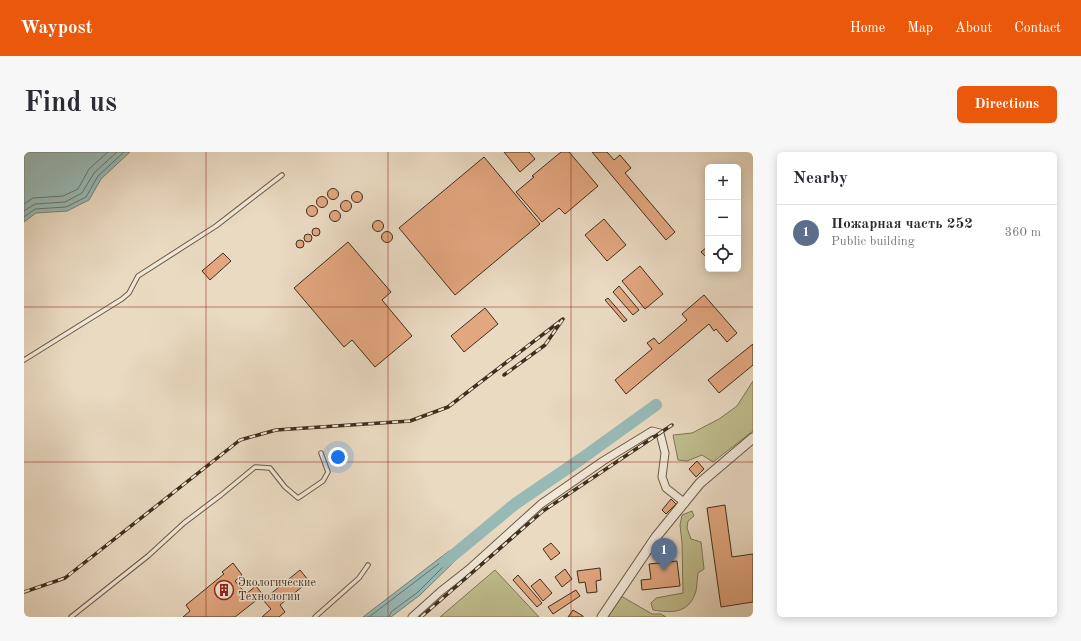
<!DOCTYPE html>
<meta charset="utf-8">
<style>
body{margin:0;font-family:"Old Standard TT",serif;background:#f7f7f7;color:#2b2b33}
.controls{position:absolute;right:12px;top:12px;display:grid;overflow:hidden;border-radius:6px;box-shadow:0 2px 10px #0003}
.controls button{width:36px;height:36px;display:grid;place-items:center;padding:0;border:0;border-bottom:1px solid #e1e1e2;background:#fff;color:#2b2b33;font:20px sans-serif}
.you{position:absolute;left:314px;top:305px;width:14px;height:14px;margin:-10px;border:3px solid #fff;border-radius:50%;background:#1a73e8;box-shadow:0 0 0 6px #1a73e833}
.badge{display:grid;place-items:center;width:26px;height:26px;border-radius:50%;background:#ea580c;color:#fff;font-size:13px;font-weight:700}
.pin{position:absolute;translate:-50% -33px;filter:drop-shadow(0 1px 2px #0008)}
.pin::after{content:'';position:absolute;top:21px;width:14px;height:12px;background:inherit;clip-path:polygon(0 0,100% 0,50% 100%)}
.list{margin:0;padding:0;list-style:none}
h2{display:flex;justify-content:space-between;align-items:center;height:52px;margin:0;padding:0 16px;font-size:17px}
h2 small{font-size:13px;font-weight:400;color:#7c7c81}
.list li{display:grid;grid-template-columns:26px 1fr auto;gap:12px;align-items:center;box-sizing:border-box;height:56px;padding:0 16px;border-top:1px solid #e1e1e2}
.list b{display:block;font-size:15px;white-space:nowrap}
.list p{margin:0;font-size:13px;white-space:nowrap;color:#7c7c81}
.list em{font-size:13px;font-style:normal;color:#7c7c81}
.icon{flex:none;width:22px;height:22px;fill:none;stroke:currentColor;stroke-width:2;stroke-linecap:round;stroke-linejoin:round}
.map{position:relative;flex:none;width:729px;height:465px;overflow:hidden;border-radius:6px}
header{display:flex;align-items:center;gap:24px;box-sizing:border-box;height:56px;padding:0 20px;background:#ea580c;color:#fff}
header strong{font-size:19px}
nav{display:flex;gap:22px;margin-inline-start:auto;font-size:14px}
.intro{display:flex;align-items:center;justify-content:space-between;box-sizing:border-box;height:96px;padding:0 24px}
h1{margin:0;font-size:28px}
.button{padding:10px 18px;border-radius:6px;background:#ea580c;color:#fff;font-size:14px;font-weight:700}
main{display:flex;gap:24px;padding:0 24px}
aside{flex:1;background:#fff;border-radius:6px;box-shadow:0 2px 10px #0003}
.map>svg:first-child{display:block}
.green{fill:#bfbd8e;stroke:#807656}
.water{fill:#98bab7;stroke:#75827a}
.lines{fill:none;stroke-linecap:round;stroke-linejoin:round}
.shore{stroke:#6c746a;stroke-width:1}
.river{stroke:#98bab7;stroke-width:12}
.building{fill:#e3a780;stroke:#402e1e}
.service-casing{stroke:#6a5947;stroke-width:5.5}
.minor-casing{stroke:#6a5947;stroke-width:9}
.tertiary-casing{stroke:#6a5947;stroke-width:11}
.service{stroke:#f1e7d7;stroke-width:3.5}
.minor{stroke:#f1e7d7;stroke-width:7}
.tertiary{stroke:#f1e7d7;stroke-width:9}
.rail-casing{stroke:#402e1e;stroke-width:3.5}
.rail{stroke:#f1e7d7;stroke-width:2;stroke-dasharray:6;stroke-linecap:butt}
.grid{fill:none;stroke:#8f2418;stroke-width:1;stroke-opacity:0.55}
.labels{text-anchor:middle;dominant-baseline:central;stroke-width:3;stroke-linejoin:round;paint-order:stroke}
.poi-label{font-size:12px;fill:#402e1e;stroke:#f1e7d7;text-anchor:start}
</style>
<header>
<strong>Waypost</strong>
<nav><a>Home</a><a>Map</a><a>About</a><a>Contact</a></nav>
</header>
<div class="intro"><h1>Find us</h1><a class="button">Directions</a></div>
<main>
<div class="map">
<svg width="729" height="465" viewBox="0 0 729 465">
<rect width="100%" height="100%" fill="#eadac2"/>
<filter id="stains"><feTurbulence type="fractalNoise" baseFrequency=".005" numOctaves="4"/><feColorMatrix values="0 0 0 0 .2 0 0 0 0 .09 0 0 0 0 .02 0 0 0 .5 -.17"/></filter>
<radialGradient id="worn" r=".72"><stop offset=".6" stop-color="#630" stop-opacity="0"/><stop offset="1" stop-color="#630" stop-opacity=".3"/></radialGradient>
<g class="green">
<polygon points="729,229 729,279 689,310 678,303 663,309 654,308 649,283 668,281 695,267 713,254"/>
<path d="M668 359 670 364 664 369 663 376 667 387 677 390 680 417 674 421C673 427 673 434 672 439 665 462 648 461 629 458L627 451 632 446 659 441 658 391 656 373 658 363Z"/>
<polygon points="471,418 515,465 416,465"/>
<polygon points="597,444 628,462 637,462 642,465 583,465"/>
</g>
<g class="water">
<polygon points="0,0 106,0 77,27 65,48 43,59 12,61 0,70"/>
<polygon points="432,397 436,404 396,443 367,465 339,465 425,399"/>
</g>
<g class="lines">
<g class="shore">
<polyline points="0,52 9,46 39,44 54,37 65,17 84,0"/>
<polyline points="0,59 11,52 41,50 58,41 70,21 93,0"/>
<polyline points="0,65 11,57 42,55 62,45 74,24 100,0"/>
<polyline points="345,465 421,407 424,407 424,410 394,440 367,460 365,465"/>
</g>
<polyline class="river" points="421,410 491,352 557,307 632,253"/>
</g>
<g class="building">
<polygon points="480,0 505,0 511,7 496,20"/>
<polygon points="537,0 545,0 574,34 541,62 535,56 518,70 492,40 510,25 508,24"/>
<polygon points="568,0 583,0 590,8 596,3 607,16 601,21 651,80 642,88"/>
<polygon points="460,5 516,72 431,143 375,76"/>
<circle cx="309" cy="42" r="5.5"/>
<circle cx="333" cy="45" r="5.5"/>
<circle cx="298" cy="50" r="5.5"/>
<circle cx="322" cy="54" r="5.5"/>
<circle cx="288" cy="59" r="5.5"/>
<circle cx="311" cy="64" r="5.5"/>
<polygon points="580,67 602,93 583,109 561,83"/>
<circle cx="354" cy="74" r="5.5"/>
<circle cx="292" cy="80" r="4"/>
<circle cx="363" cy="85" r="5.5"/>
<circle cx="284" cy="86" r="4"/>
<circle cx="276" cy="92" r="4"/>
<polygon points="324,90 367,140 358,148 388,184 351,215 328,188 320,195 270,136"/>
<polygon points="684,94 684,107 677,100"/>
<polygon points="199,101 207,109 186,128 178,119"/>
<polygon points="616,114 639,142 621,157 598,129"/>
<polygon points="595,134 615,158 609,163 589,140"/>
<polygon points="680,143 713,181 703,190 692,177 690,179 685,172 602,242 591,228 628,197 623,191 630,186 635,192 663,168 658,162"/>
<polygon points="584,146 603,168 600,170 581,148"/>
<polygon points="461,156 474,172 440,200 427,184"/>
<polygon points="729,192 729,213 695,241 684,228"/>
<polygon points="673,309 680,317 672,325 665,317"/>
<polygon points="647,347 652,352 642,362 638,358"/>
<polygon points="701,353 708,405 729,402 729,450 697,455 683,356"/>
<polygon points="527,391 536,401 527,408 519,397"/>
<polygon points="653,409 656,434 618,438 617,428 627,427 625,412"/>
<polygon points="209,411 218,423 211,429 222,442 232,434 239,443 211,465 159,465 166,459 162,453 200,422 198,420"/>
<polygon points="576,416 577,428 572,429 573,440 563,441 561,430 555,431 553,419"/>
<polygon points="541,417 548,427 538,435 531,425"/>
<polygon points="276,418 285,429 256,453 261,460 255,465 238,465 247,457 239,448"/>
<polygon points="494,423 518,451 513,455 489,428"/>
<polygon points="516,427 528,441 519,449 507,434"/>
<polygon points="552,438 556,444 529,462 524,455"/>
<polygon points="549,458 559,464 559,465 544,465"/>
</g>
<g class="lines">
<g class="service-casing">
<g id="service">
<polyline points="0,208 98,147 105,141 114,124 192,74 258,23"/>
<polyline points="47,465 124,404 160,371 197,343 231,315 246,316 261,335 274,346 299,329 304,320 297,301"/>
<polyline points="291,465 335,426 344,413"/>
</g>
</g>
<g class="minor-casing">
<polyline id="minor" points="388,465 417,439 445,417 517,352 579,309 628,279 636,281 641,301 638,325 642,336 661,351"/>
</g>
<g class="tertiary-casing">
<polyline id="tertiary" points="578,465 632,385 676,331 729,286"/>
</g>
<use href="#service" class="service"/>
<use href="#minor" class="minor"/>
<use href="#tertiary" class="tertiary"/>
<g class="rail-casing">
<g id="rail">
<polyline points="0,440 41,426 216,288 252,278 386,269 424,255 539,167 521,193 480,223"/>
<polyline points="397,465 519,359 648,273"/>
</g>
</g>
<use href="#rail" class="rail"/>
</g>
<path class="grid" d="M182 0V465M364 0V465M547 0V465M0 155H729M0 310H729"/>
<defs>
<g id="building-ring" transform="scale(1)"><circle r="9.5" fill="#f1e7d7" stroke="#8f2418" stroke-width="1.5"/><path d="M-4-6H4V6H1V3H-1V6H-4ZM-2.5-4.3h1.7v1.8h-1.7ZM.8-4.3h1.7v1.8H.8ZM-2.5-1h1.7V.8h-1.7ZM.8-1h1.7V.8H.8Z" fill="#8f2418"/></g>
</defs>
<g fill-rule="evenodd">
<use href="#building-ring" x="200" y="438"/>
</g>
<g class="labels">
<g class="poi-label">
<text x="214" y="431">Экологические<tspan x="214" dy="14">Технологии</tspan></text>
</g>
</g>
<rect width="100%" height="100%" filter="url(#stains)"/>
<rect width="100%" height="100%" fill="url(#worn)"/>
</svg>
<div class="controls">
<button>+</button>
<button>−</button>
<button><svg class="icon" aria-label="locate" viewBox="0 0 24 24"><circle cx="12" cy="12" r="6"/><path d="M12 2v4M12 18v4M2 12h4M18 12h4"/></svg></button>
</div>
<div class="you"></div>
<div class="pin badge" style="left:640px;top:419px;background:#5c6f8a">1</div>
</div>
<aside>
<h2>Nearby<small></small></h2>
<ul class="list">
<li><span class="badge" style="background:#5c6f8a">1</span><div><b>Пожарная часть 252</b><p>Public building</p></div><em>360 m</em></li>
</ul>
</aside>
</main>
